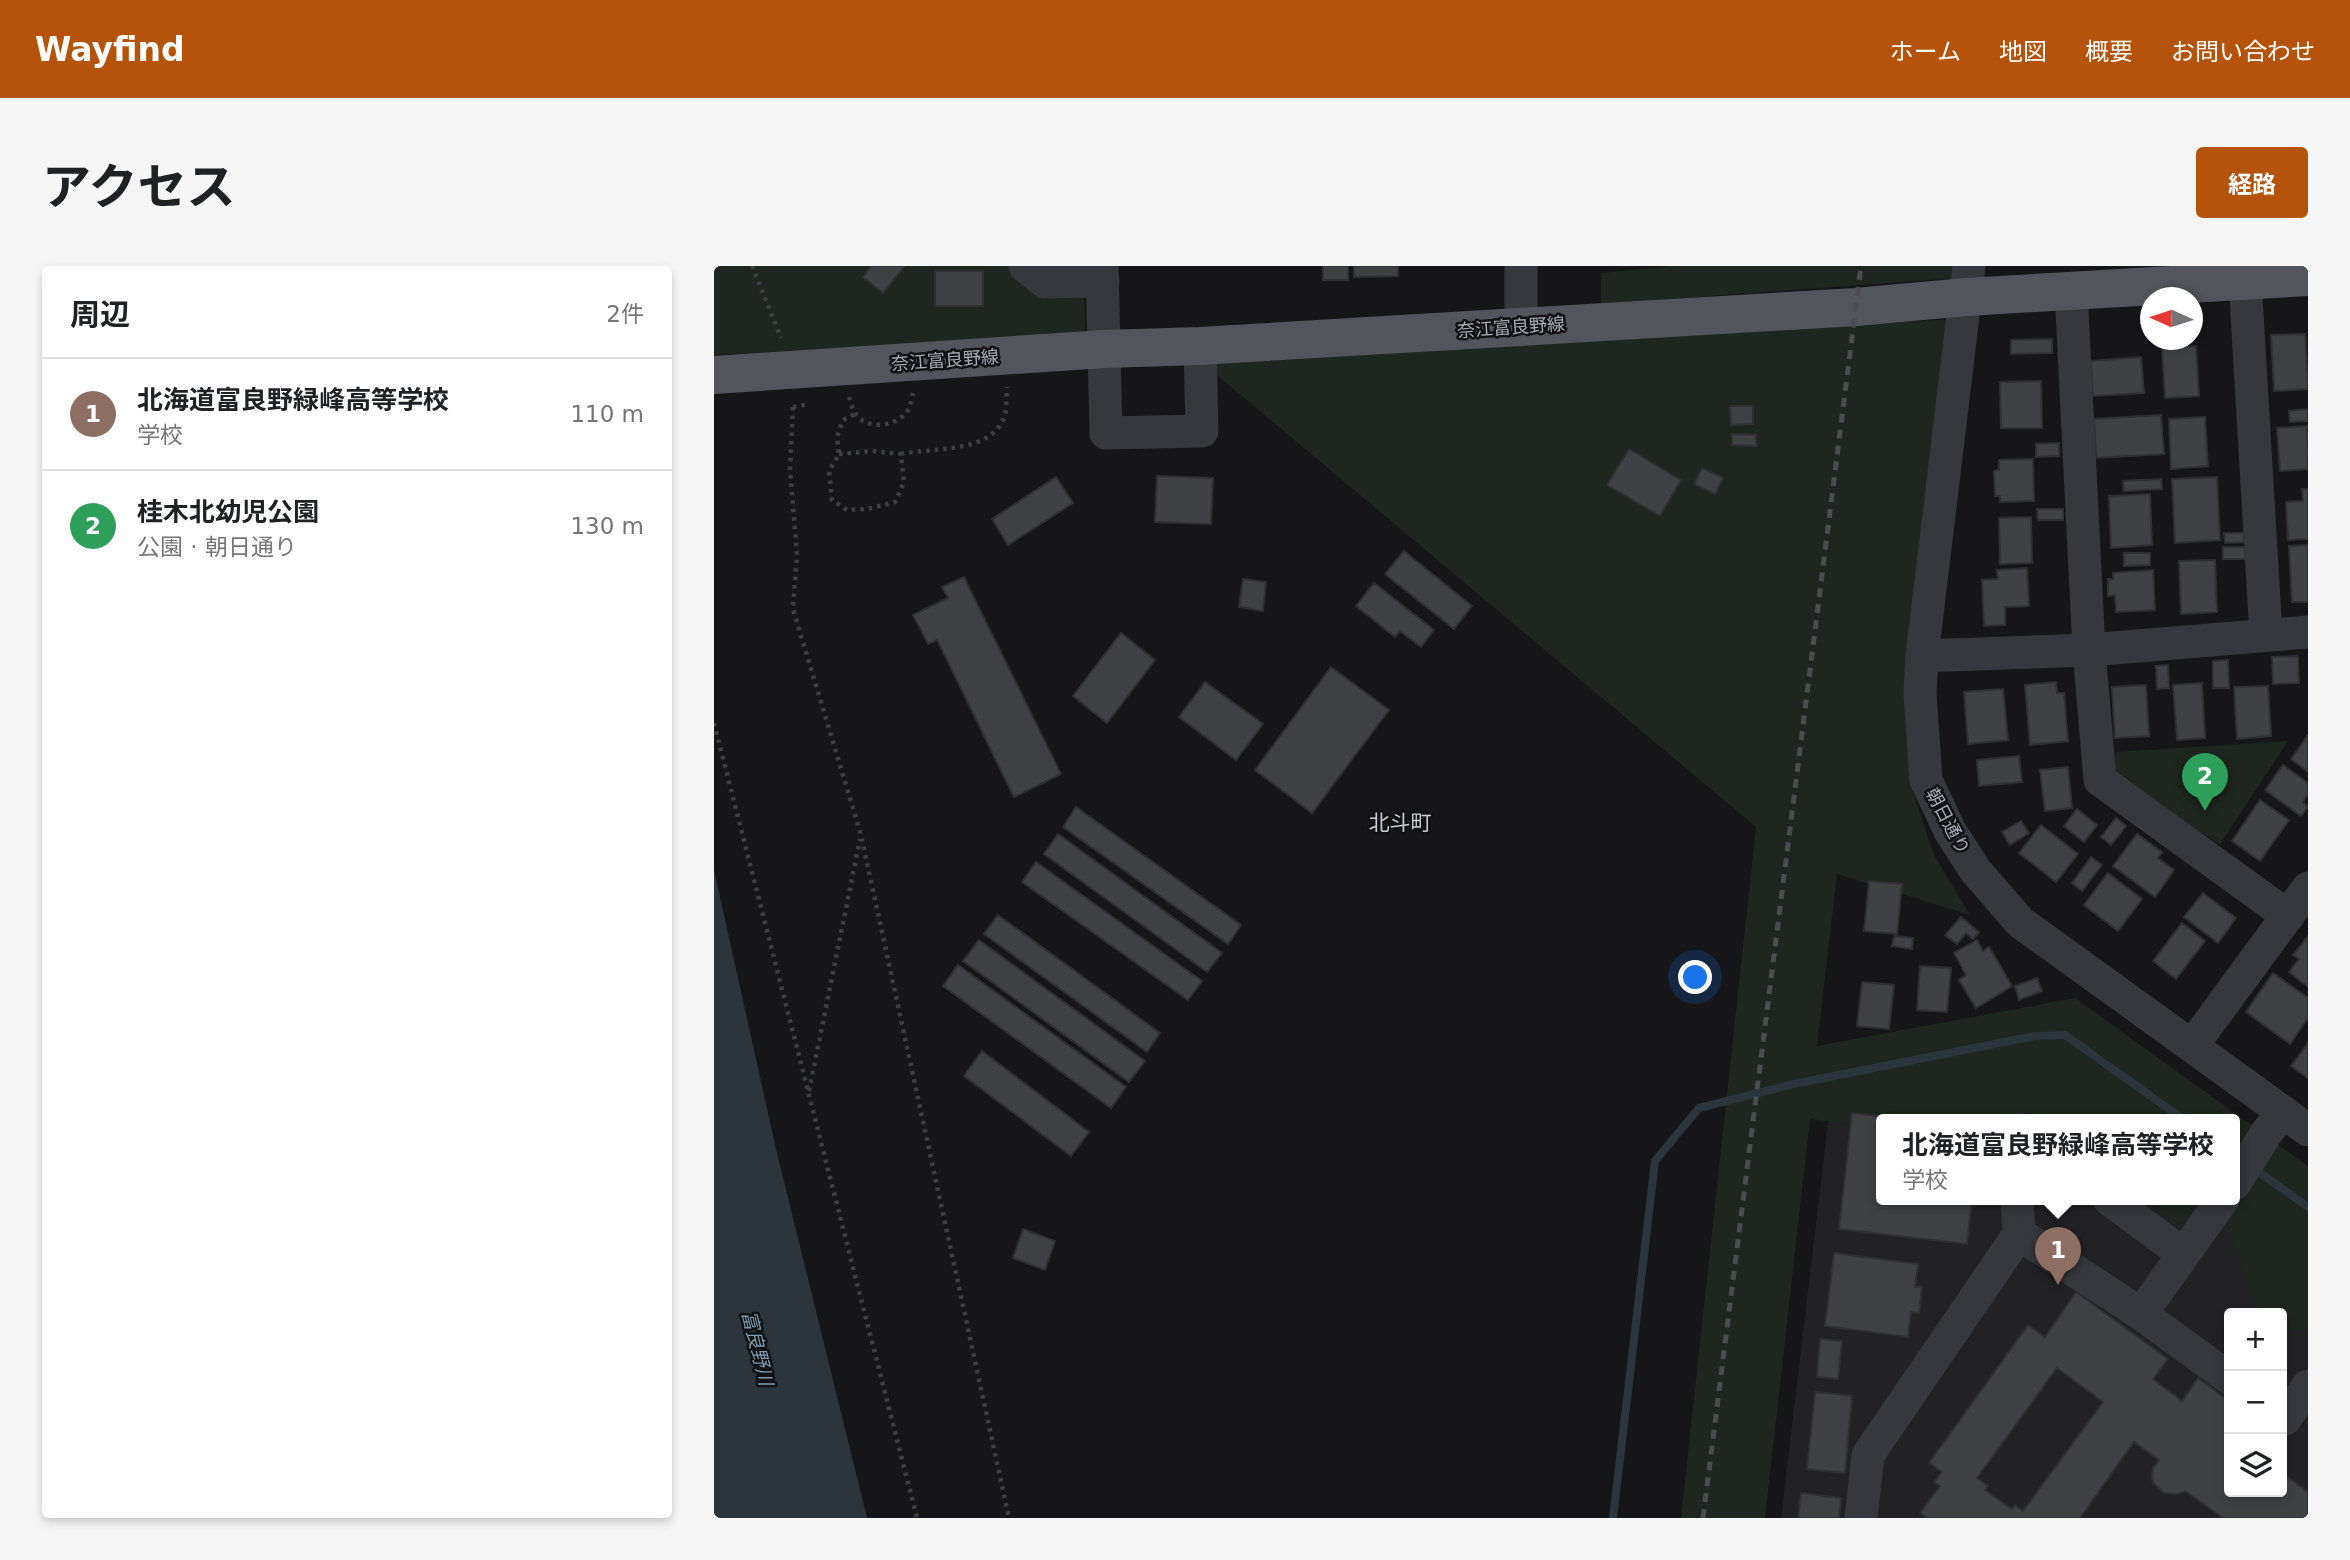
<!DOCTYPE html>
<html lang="ja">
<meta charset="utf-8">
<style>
body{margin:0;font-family:"DejaVu Sans","Noto Sans JP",sans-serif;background:#f6f6f6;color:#202124}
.controls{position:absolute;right:21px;bottom:21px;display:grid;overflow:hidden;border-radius:7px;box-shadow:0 4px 10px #0003}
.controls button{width:63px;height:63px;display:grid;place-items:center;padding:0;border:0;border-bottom:2px solid #e0e0e0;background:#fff;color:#202124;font:35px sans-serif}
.compass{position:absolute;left:1426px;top:21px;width:63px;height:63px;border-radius:50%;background:#fff;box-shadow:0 4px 10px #0003;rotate:273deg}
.you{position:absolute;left:982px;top:712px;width:24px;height:24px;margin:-18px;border:5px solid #fff;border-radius:50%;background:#1a73e8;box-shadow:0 0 0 10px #1a73e833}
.badge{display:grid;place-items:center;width:46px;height:46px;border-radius:50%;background:#b45309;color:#fff;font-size:23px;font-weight:700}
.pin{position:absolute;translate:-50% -58px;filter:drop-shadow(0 2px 4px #0008)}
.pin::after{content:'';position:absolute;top:37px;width:24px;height:21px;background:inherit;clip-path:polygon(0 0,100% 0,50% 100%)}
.popup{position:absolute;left:1162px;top:848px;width:364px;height:91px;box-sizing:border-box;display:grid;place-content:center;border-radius:7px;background:#fff;filter:drop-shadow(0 2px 5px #0005);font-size:23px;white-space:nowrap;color:#757577}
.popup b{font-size:26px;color:#202124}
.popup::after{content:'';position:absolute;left:50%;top:100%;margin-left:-14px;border:14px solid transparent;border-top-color:#fff}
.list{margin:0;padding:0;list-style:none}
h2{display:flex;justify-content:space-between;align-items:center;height:91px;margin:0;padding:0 28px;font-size:30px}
h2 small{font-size:23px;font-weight:400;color:#757577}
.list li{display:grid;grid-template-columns:46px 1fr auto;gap:21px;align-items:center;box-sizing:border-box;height:112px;padding:0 28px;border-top:2px solid #e0e0e0}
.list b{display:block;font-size:26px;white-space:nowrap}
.list p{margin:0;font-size:23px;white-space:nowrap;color:#757577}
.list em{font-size:23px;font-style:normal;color:#757577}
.icon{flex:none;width:38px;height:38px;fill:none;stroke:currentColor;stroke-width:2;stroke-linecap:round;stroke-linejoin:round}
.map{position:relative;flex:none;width:1594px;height:1252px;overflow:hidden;border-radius:7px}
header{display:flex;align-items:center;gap:42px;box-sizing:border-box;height:98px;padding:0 35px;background:#b45309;color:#fff}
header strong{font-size:33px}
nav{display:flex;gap:38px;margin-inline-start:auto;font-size:24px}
.intro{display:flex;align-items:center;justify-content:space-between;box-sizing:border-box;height:168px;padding:0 42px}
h1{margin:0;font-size:49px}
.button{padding:18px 32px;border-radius:7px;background:#b45309;color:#fff;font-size:24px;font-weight:700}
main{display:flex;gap:42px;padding:0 42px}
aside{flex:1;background:#fff;border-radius:7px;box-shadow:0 4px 10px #0003}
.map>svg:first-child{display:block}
.built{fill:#222225;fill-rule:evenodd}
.green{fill:#1e261f}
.water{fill:#2c353c}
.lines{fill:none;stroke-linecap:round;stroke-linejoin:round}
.stream{stroke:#2c353c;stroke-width:8}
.building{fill:#404145;stroke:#303034;stroke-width:2;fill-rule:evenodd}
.path{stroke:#3d3f44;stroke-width:4.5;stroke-dasharray:3.5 5;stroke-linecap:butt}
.minor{stroke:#37383d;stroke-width:33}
.major{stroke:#53555c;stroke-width:38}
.rail{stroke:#4a4c52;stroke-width:5;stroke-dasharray:9 7;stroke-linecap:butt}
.labels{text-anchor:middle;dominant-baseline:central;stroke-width:5;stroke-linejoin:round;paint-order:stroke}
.street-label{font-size:18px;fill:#a8adb8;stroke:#111113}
.water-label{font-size:19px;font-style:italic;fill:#7f9bb3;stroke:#111113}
.quarter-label{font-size:21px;fill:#c9ccd4;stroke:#111113}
</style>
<header>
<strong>Wayfind</strong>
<nav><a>ホーム</a><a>地図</a><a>概要</a><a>お問い合わせ</a></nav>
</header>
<div class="intro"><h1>アクセス</h1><a class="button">経路</a></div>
<main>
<aside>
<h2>周辺<small>2件</small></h2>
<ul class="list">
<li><span class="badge" style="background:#8d6e63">1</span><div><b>北海道富良野緑峰高等学校</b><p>学校</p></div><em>110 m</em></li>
<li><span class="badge" style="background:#2e9e5b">2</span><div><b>桂木北幼児公園</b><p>公園 · 朝日通り</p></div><em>130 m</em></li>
</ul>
</aside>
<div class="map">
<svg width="1594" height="1252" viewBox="0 0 1594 1252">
<rect width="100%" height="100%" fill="#161618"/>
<path class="built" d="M1319 788 1406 853H1167V933H1516L1594 990V1252H1067L1116 840ZM1515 1047H1568V1226H1515Z"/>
<g class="green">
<polygon points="0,0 370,0 371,68 0,89"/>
<polygon points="959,0 1243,0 1242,12 887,38 887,7"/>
<polygon points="1238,53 1196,418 1196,518 1220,589 1256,649 1123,608 1103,780 1361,732 1594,900 1594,1062 1577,1064 1568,1058 1568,1047 1552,1047 1543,1041 1507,947 1464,957 1431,933 1521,933 1521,853 1322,853 1309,843 1301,853 1167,853 1167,861 1096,853 1051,1252 967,1252 1042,561 491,99"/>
<polygon points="1574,475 1506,578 1400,512 1401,486"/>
</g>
<polygon class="water" points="0,604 62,883 153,1252 0,1252"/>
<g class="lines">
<g class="stream">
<polyline points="1539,902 1594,941"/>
<polyline points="899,1252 941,895 985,842 1075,819 1321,770 1351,769 1469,853"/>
</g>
</g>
<g class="building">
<polygon points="157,0 191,0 169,27 149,11"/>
<rect x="609" y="0" width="25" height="14"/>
<polygon points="640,0 684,0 684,10 640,11"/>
<rect x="221" y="5" width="48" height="35"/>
<polygon points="1591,68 1594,123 1560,125 1557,69"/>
<polygon points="1338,73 1338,87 1297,88 1297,74"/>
<polygon points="1482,80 1485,130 1451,132 1448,82"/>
<polygon points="1427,91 1430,127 1379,130 1377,95"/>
<polygon points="1327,115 1328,162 1287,162 1286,116"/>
<polygon points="1016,140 1039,140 1039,158 1017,159"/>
<polygon points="1594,143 1594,155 1576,156 1575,145"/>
<polygon points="1447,149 1450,188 1382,192 1380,153"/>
<polygon points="1491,151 1494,200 1457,203 1455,153"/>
<polygon points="1593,160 1594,203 1566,205 1563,162"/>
<polygon points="1018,168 1042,169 1042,180 1018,179"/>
<polygon points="1345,177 1345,190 1322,191 1322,178"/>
<polygon points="915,183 967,214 946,250 893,219"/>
<polygon points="1319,193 1320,235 1286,236 1286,230 1281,230 1280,205 1285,204 1285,194"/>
<polygon points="988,202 1009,212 1001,228 980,218"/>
<polygon points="443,210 499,212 497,258 441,256"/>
<polygon points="342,211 359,237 294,279 278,253"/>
<polygon points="1503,211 1506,274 1461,277 1458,213"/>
<polygon points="1447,213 1448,223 1410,225 1409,215"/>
<polygon points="1588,223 1594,223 1594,273 1574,274 1572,236 1589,235"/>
<polygon points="1436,228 1438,279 1397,282 1395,230"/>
<polygon points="1323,243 1349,243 1349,254 1324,254"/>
<polygon points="1317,251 1318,297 1286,298 1285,252"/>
<polygon points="1510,267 1530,267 1530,276 1511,277"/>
<polygon points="1594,279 1594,336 1578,336 1575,280"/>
<rect x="1509" y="281" width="22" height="12"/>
<polygon points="690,285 758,340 740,363 671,308"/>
<polygon points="1410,287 1436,287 1436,299 1410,300"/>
<polygon points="1501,294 1503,346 1467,348 1465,295"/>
<polygon points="1313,302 1315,340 1291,341 1291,359 1270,360 1268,314 1284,313 1283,304"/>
<polygon points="1439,304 1441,344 1402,346 1401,329 1394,330 1394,313 1399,313 1399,307"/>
<polygon points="250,311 347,508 300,531 223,374 214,378 199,349 234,332 228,321"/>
<polygon points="529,313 552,316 549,345 525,341"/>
<polygon points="660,317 720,364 707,381 686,365 681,371 642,340"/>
<polygon points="407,367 441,394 393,457 359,430"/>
<polygon points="1584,390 1585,417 1559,418 1558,391"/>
<polygon points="1514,394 1515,422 1499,422 1499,395"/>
<polygon points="1454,399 1455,422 1443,423 1442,400"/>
<polygon points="617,401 675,444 598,547 541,504"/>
<polygon points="491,416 549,458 522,494 465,451"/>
<polygon points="1342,416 1343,427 1350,427 1354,475 1316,479 1311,419"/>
<polygon points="1488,417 1491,472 1463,474 1459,419"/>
<polygon points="1432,419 1435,470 1401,472 1398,421"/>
<polygon points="1554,420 1557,470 1523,473 1520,421"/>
<polygon points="1289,423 1294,474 1254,478 1250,426"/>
<polygon points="1594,469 1594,506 1577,493"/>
<polygon points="1305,490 1308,516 1265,520 1263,494"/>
<polygon points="1569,499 1594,517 1594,528 1589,536 1594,541 1587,550 1551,524"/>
<polygon points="1354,501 1358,542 1331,545 1326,504"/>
<polygon points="1546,534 1575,554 1546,595 1518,575"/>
<polygon points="362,541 527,659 514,678 349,561"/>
<polygon points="1363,543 1383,559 1370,576 1350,560"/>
<polygon points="1402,552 1412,560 1397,579 1387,571"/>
<polygon points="1307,555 1315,567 1296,579 1288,566"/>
<polygon points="1327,559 1364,588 1342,616 1305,587"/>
<polygon points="344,568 508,687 493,706 330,588"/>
<polygon points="1423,568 1448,586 1444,592 1460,604 1441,631 1399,600"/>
<polygon points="1377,591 1388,599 1368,625 1358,617"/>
<polygon points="322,596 488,715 474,734 308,616"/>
<polygon points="1394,607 1428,633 1404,665 1370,639"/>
<polygon points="1155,615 1188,618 1183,668 1150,665"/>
<polygon points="1489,627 1522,652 1504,677 1470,651"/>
<polygon points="284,649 446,767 433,786 270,668"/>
<polygon points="1247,651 1265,666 1259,673 1252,667 1243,678 1231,669"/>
<polygon points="1468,657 1491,675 1462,713 1439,695"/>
<polygon points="1180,670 1199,672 1198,683 1178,680"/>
<polygon points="1594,670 1594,721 1575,706 1585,693 1579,689"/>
<polygon points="265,674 431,795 415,816 249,695"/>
<polygon points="1263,674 1269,685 1275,681 1298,720 1262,742 1245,714 1252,709 1240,687"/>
<polygon points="244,699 412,821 397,842 229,720"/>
<polygon points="1206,700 1237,702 1233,746 1203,744"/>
<polygon points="1559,707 1594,732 1594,752 1576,778 1532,746"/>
<polygon points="1323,712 1328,725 1305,734 1301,720"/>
<polygon points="1148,716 1180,719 1175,763 1143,760"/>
<polygon points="1594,777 1594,812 1577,800"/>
<polygon points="268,785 375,866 357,890 250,810"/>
<polygon points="1138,847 1188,853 1167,853 1165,914 1167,914 1167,933 1258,933 1253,978 1125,963"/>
<polygon points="309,963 341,975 331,1004 299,992"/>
<polygon points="1120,987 1204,998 1201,1021 1208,1021 1205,1047 1197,1046 1194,1071 1111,1060"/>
<path d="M1362 1026 1454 1093 1439 1113 1468 1135 1484 1112 1515 1135V1226H1568V1207L1594 1226V1252H1509L1471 1225 1464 1228 1450 1227 1439 1217 1438 1210 1439 1202 1445 1194 1420 1176 1366 1252H1214L1206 1247 1226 1220 1220 1216 1228 1206 1215 1197 1314 1059 1331 1071ZM1343 1102 1389 1136 1309 1245 1301 1239 1298 1243 1271 1224 1274 1220 1263 1212Z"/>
<polygon points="1106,1073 1128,1075 1124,1113 1103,1111"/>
<polygon points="1101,1126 1138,1130 1131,1207 1093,1203"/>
<polygon points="1087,1227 1127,1232 1125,1252 1084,1252"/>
</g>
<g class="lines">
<g class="path">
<polyline points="38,0 67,72"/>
<path d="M135 131C137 136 138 143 141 147 152 165 184 161 194 144 197 139 198 132 199 127"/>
<polyline points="79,141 95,138"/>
<polyline points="79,141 76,203 83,288 79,343 147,569 295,1252"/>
<polyline points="125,188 158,185 187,188 190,216 181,236 153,243 133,244 118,234 115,205 125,188 123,171 129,154 141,148"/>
<path d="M187 188C220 181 279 188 291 149 293 141 292 130 293 121"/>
<polyline points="0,457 203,1252"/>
<polyline points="95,825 146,573"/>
</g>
<g class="minor">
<polyline points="311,0 331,16 389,15"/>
<polyline points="388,0 392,167 488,165 486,80"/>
<polyline points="807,0 807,60"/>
<polyline points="1255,0 1208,390 1206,427 1212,514 1236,565 1261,604 1306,656 1594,864"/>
<polyline points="1531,14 1552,369"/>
<polyline points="1357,24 1375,384 1386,514 1574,650"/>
<polyline points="1208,390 1375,384 1594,366"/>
<polyline points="1478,780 1594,622"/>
<polyline points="1521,917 1553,866 1569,846"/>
<polyline points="1303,933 1305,968"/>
<polyline points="1395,933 1469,988"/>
<polyline points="1427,1048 1515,1112"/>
<polyline points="1571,1153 1594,1120"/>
<polyline points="1147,1252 1154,1189 1305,968 1427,1048 1509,933"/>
</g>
<polyline class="major" points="0,109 390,83 486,80 1142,41 1252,31 1594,11"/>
<polyline class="rail" points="989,1252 1147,0"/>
</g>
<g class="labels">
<g class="street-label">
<text transform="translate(797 61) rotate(-4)">奈江富良野線</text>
<text transform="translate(231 94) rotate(-4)">奈江富良野線</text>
<text transform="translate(1234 555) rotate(62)">朝日通り</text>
</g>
<g class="water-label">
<text transform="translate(44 1082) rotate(76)">富良野川</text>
</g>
<g class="quarter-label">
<text x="686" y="557">北斗町</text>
</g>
</g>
</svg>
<div class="controls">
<button>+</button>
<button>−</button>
<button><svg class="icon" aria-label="layers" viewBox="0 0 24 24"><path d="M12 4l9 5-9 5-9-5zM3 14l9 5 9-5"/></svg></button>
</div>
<svg class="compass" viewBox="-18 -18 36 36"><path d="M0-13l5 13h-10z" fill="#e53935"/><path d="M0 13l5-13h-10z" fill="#757577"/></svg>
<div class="you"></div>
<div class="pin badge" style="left:1344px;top:1019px;background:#8d6e63">1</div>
<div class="popup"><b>北海道富良野緑峰高等学校</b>学校</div>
<div class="pin badge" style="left:1491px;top:545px;background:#2e9e5b">2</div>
</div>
</main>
